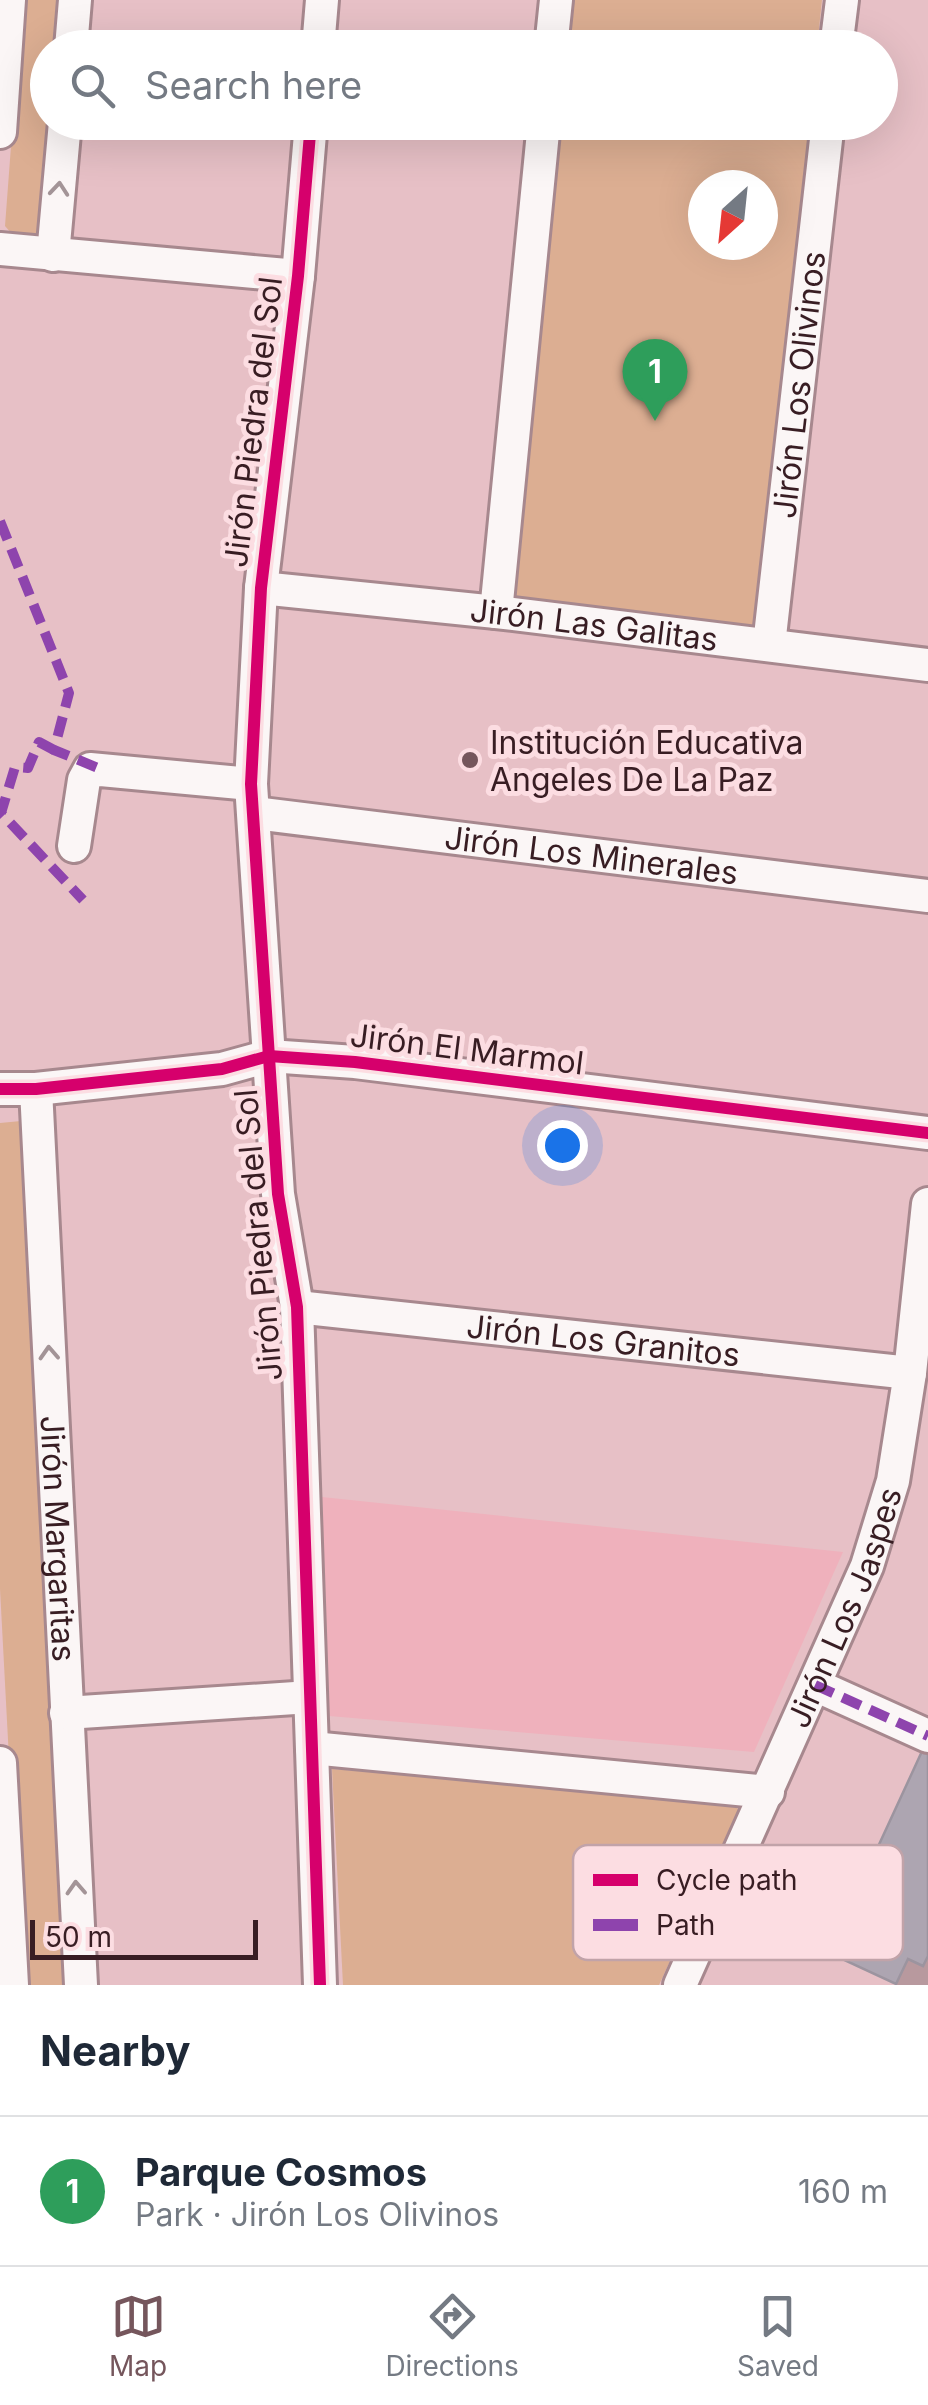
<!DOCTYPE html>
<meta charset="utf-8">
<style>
body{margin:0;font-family:Inter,sans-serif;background:#f6f6f7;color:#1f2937}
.compass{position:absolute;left:688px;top:170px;width:90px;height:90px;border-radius:50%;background:#fff;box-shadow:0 10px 40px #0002;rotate:207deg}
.scale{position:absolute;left:30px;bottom:25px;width:228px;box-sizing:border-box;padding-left:10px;border:5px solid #381d23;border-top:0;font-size:28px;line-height:35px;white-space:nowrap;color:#381d23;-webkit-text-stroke:8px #fcdde2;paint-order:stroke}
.you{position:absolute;left:562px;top:1145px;width:35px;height:35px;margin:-25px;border:8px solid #fff;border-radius:50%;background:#1a73e8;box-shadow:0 0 0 15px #1a73e833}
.badge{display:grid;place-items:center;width:65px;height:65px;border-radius:50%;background:#75565c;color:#fff;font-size:32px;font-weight:700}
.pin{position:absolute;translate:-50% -82px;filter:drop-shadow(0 2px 5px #0008)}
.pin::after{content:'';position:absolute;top:52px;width:35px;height:30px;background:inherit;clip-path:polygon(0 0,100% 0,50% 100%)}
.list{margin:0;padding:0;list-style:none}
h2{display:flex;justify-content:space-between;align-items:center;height:130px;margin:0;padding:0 40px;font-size:42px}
h2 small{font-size:32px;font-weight:400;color:#747a83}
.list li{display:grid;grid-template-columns:65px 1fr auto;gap:30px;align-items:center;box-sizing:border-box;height:150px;padding:0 40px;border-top:2px solid #e0e1e3}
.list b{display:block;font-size:38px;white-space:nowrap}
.list p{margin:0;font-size:32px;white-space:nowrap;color:#747a83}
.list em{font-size:32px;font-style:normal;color:#747a83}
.icon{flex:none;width:55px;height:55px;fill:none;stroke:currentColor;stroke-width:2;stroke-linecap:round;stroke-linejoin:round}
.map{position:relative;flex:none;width:928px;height:1985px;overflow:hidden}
.search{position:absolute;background:#fff;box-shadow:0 10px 40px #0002;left:30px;right:30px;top:30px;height:110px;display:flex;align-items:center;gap:25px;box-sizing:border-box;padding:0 35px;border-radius:55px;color:#747a83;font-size:38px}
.sheet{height:280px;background:#fff}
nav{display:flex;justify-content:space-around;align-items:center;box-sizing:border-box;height:140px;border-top:2px solid #e0e1e3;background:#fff;font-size:28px;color:#747a83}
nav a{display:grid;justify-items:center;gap:5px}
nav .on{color:#75565c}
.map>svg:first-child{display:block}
.built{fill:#efb1bc}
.green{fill:#dcae92;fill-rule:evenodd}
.shadow{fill:#0003}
.building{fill:#ada5b1;stroke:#9c949f;stroke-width:2.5}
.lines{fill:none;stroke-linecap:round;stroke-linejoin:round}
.street-casing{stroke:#a7888e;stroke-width:38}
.street{stroke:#fbf6f6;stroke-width:32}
.quiet{stroke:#8e44ad;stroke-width:10;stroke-dasharray:20 10;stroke-linecap:butt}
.cycleway-casing{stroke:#fcdde2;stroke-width:19}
.cycleway{stroke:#d6006c;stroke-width:12}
.oneway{stroke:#a39497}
.poi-dot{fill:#75565c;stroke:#fcdde2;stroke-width:4}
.labels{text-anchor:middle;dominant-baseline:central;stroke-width:10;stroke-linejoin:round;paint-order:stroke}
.street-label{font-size:32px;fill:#381d23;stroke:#fcdde2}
.poi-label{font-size:32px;fill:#381d23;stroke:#fcdde2;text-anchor:start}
.key{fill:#fcdde2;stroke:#c1a3a9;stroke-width:2.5}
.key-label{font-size:28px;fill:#381d23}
</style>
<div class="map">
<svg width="928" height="1985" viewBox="0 0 928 1985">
<rect width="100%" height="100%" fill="#e7c0c6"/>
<polygon class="built" points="322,1497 843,1552 754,1752 329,1716"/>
<g class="green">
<polygon points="22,0 64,0 60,47 48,48 48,122 53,123 39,238 12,234 5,226"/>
<polygon points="573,0 822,0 817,47 568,47"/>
<path d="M561 123H809L759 627 512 596ZM703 185H763V245H703Z"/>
<polygon points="21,1121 71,1985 21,1985 0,1589 0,1123"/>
<polygon points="332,1769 733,1800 739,1811 659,1985 343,1985"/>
</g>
<polygon class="shadow" points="928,1752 928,1985 897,1985 832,1952"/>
<polygon class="building" points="924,1747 928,1749 928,1956 923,1966 908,1959 896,1984 829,1953"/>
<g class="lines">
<g class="street-casing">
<g id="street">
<polyline points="71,48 75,0"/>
<polyline points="318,48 322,0"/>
<polyline points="551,48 556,0"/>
<polyline points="836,48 842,0"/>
<polyline points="311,122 298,276 261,588 251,784 278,1194 297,1307 320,1985"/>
<polyline points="0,132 9,0"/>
<polyline points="0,249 298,276"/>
<polyline points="53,255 65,122"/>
<path id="s1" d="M261 588 496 612 928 665"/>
<polyline points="496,612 544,122"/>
<path id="s2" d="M769 645 828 122"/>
<path id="s3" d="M254 813 928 896"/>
<polyline points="74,846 84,780 90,769 251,784"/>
<polyline points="0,1089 36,1089 222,1069 269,1056 355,1062 928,1133"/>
<path id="s4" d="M36 1089 81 1985"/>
<path id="s5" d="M297 1307 910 1373"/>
<polyline points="815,1685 928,1736"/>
<polyline points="66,1713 310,1697"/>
<polyline points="312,1748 768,1792"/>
<polyline points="0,1763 12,1985"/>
<path id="s6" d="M680 1985 867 1566 893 1481 910 1373 928 1204"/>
</g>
</g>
<use href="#street" class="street"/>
<g class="quiet">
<polyline points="0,521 69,693 54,750 98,768"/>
<polyline points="54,750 39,742 28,768 15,767 1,813 83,900"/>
<polyline points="815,1685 928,1736"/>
</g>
<g class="cycleway-casing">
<g id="cycleway">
<polyline points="311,122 298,276 261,588 251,784 278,1194 297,1307 320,1985"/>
<polyline points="0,1089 36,1089 222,1069 269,1056 355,1062 928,1133"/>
</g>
</g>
<use href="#cycleway" class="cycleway"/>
</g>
<defs><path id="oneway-chevron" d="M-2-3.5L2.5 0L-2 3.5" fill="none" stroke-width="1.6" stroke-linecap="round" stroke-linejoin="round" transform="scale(2.5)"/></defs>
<g class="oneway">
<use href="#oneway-chevron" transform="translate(59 189) rotate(-85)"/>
<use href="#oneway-chevron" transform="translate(49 1353) rotate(-93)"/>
<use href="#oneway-chevron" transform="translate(76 1888) rotate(-93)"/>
</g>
<circle class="poi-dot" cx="470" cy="760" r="10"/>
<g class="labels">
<g class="street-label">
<text stroke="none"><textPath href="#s2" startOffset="262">Jirón Los Olivinos</textPath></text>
<text transform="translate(253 422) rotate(-83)">Jirón Piedra del Sol</text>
<text stroke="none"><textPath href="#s1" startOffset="335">Jirón Las Galitas</textPath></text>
<text stroke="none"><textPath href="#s3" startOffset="340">Jirón Los Minerales</textPath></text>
<text transform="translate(467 1049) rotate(7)">Jirón El Marmol</text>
<text transform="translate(258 1235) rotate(-95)">Jirón Piedra del Sol</text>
<text stroke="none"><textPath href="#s5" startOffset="308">Jirón Los Granitos</textPath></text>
<text stroke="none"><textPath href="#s4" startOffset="450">Jirón Margaritas</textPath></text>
<text stroke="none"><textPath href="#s6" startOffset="412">Jirón Los Jaspes</textPath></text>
</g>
<g class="poi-label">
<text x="490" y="742">Institución Educativa<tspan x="490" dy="37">Angeles De La Paz</tspan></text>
</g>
</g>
<rect x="573" y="1845" width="330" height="115" rx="15" class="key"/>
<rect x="593" y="1874" width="45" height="12" fill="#d6006c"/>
<rect x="593" y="1919" width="45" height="12" fill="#8e44ad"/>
<g class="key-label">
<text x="656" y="1890">Cycle path</text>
<text x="656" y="1935">Path</text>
</g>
</svg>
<svg class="compass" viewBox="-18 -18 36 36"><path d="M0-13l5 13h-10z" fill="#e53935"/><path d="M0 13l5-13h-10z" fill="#747a83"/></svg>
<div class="scale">50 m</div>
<div class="you"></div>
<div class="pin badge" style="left:655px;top:421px;background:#2e9e5b">1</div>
<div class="search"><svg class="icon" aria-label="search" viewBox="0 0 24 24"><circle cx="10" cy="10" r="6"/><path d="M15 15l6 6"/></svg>Search here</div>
</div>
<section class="sheet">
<h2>Nearby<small></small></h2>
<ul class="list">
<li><span class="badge" style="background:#2e9e5b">1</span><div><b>Parque Cosmos</b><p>Park · Jirón Los Olivinos</p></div><em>160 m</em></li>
</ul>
</section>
<nav>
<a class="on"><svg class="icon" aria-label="map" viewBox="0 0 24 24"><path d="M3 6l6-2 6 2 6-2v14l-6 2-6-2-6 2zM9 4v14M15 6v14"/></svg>Map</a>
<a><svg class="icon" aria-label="directions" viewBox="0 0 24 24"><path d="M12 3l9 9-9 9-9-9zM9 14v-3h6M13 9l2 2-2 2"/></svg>Directions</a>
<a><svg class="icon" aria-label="saved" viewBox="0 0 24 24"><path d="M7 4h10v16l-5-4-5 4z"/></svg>Saved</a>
</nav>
